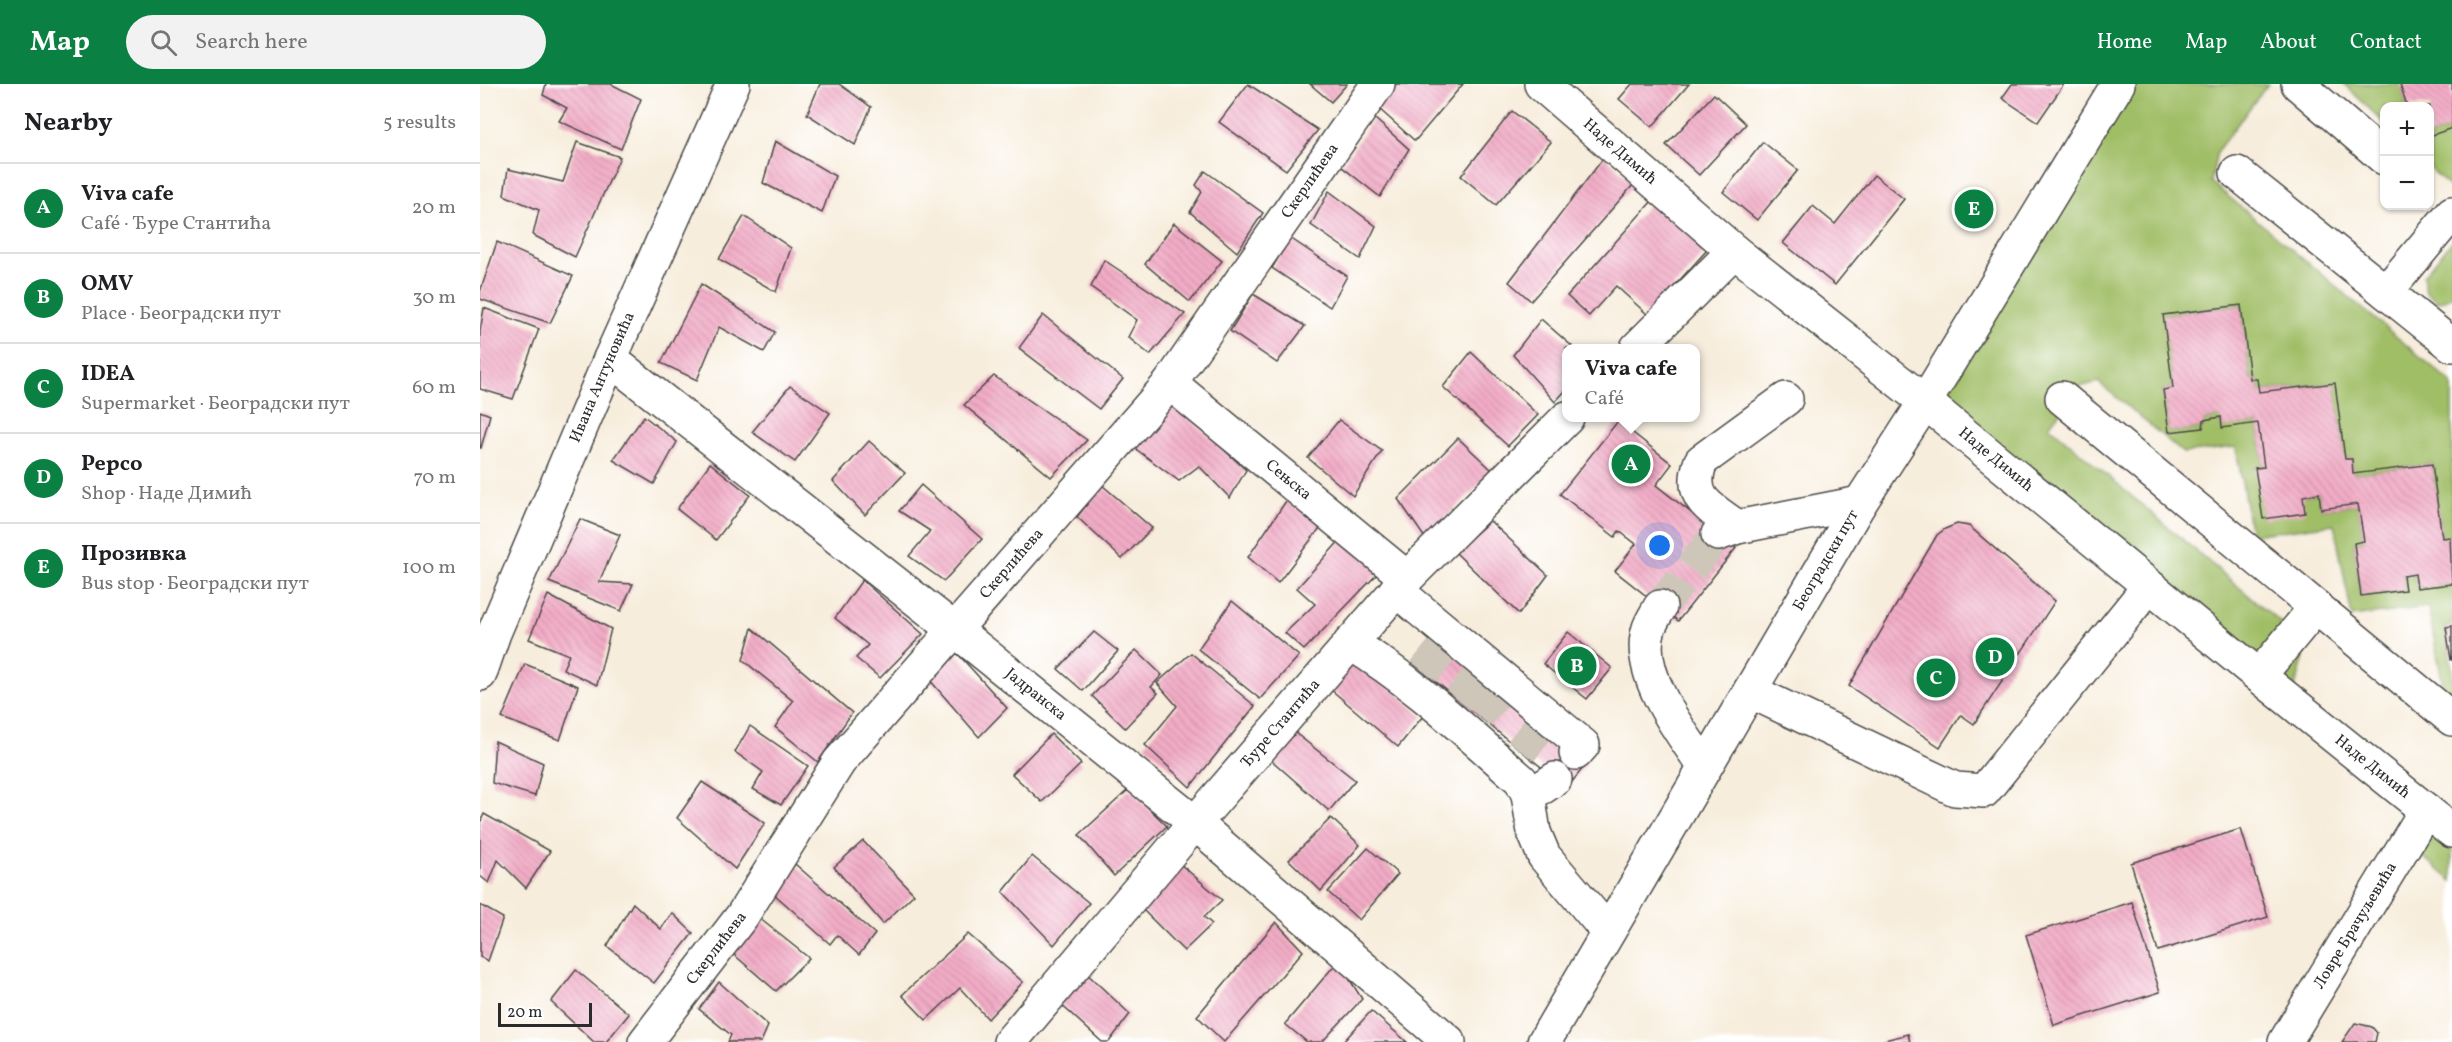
<!DOCTYPE html>
<meta charset="utf-8">
<style>
body{margin:0;font-family:Vollkorn,serif;background:#f2f2f2;color:#202124}
.controls{position:absolute;right:18px;top:18px;display:grid;overflow:hidden;border-radius:12px;box-shadow:0 2px 4px #0004}
.controls button{width:54px;height:54px;display:grid;place-items:center;padding:0;border:0;border-bottom:2px solid #e0e0e0;background:#fff;color:#202124;font:30px sans-serif}
.scale{position:absolute;left:18px;bottom:15px;width:94px;box-sizing:border-box;padding-left:6px;border:3px solid #2b2b2b;border-top:0;font-size:16px;line-height:21px;white-space:nowrap;color:#2b2b2b;-webkit-text-stroke:4px #fff;paint-order:stroke}
.you{position:absolute;left:1180px;top:462px;width:21px;height:21px;margin:-15px;border:4px solid #fff;border-radius:50%;background:#1a73e8;box-shadow:0 0 0 9px #1a73e833}
.badge{display:grid;place-items:center;width:39px;height:39px;border-radius:50%;background:#0b8043;color:#fff;font-size:20px;font-weight:700}
.pin{position:absolute;translate:-50% -50%;border:3px solid #fff;box-shadow:0 2px 6px #0006}
.popup{position:absolute;left:1082px;top:260px;width:138px;height:78px;box-sizing:border-box;display:grid;place-content:center;border-radius:12px;background:#fff;filter:drop-shadow(0 2px 4px #0005);font-size:20px;white-space:nowrap;color:#757577}
.popup b{font-size:22px;color:#202124}
.popup::after{content:'';position:absolute;left:50%;top:100%;margin-left:-12px;border:12px solid transparent;border-top-color:#fff}
.list{margin:0;padding:0;list-style:none}
h2{display:flex;justify-content:space-between;align-items:center;height:78px;margin:0;padding:0 24px;font-size:26px}
h2 small{font-size:20px;font-weight:400;color:#757577}
.list li{display:grid;grid-template-columns:39px 1fr auto;gap:18px;align-items:center;box-sizing:border-box;height:90px;padding:0 24px;border-top:2px solid #e0e0e0}
.list b{display:block;font-size:22px;white-space:nowrap}
.list p{margin:0;font-size:20px;white-space:nowrap;color:#757577}
.list em{font-size:20px;font-style:normal;color:#757577}
.icon{flex:none;width:33px;height:33px;fill:none;stroke:currentColor;stroke-width:2;stroke-linecap:round;stroke-linejoin:round}
.map{position:relative;flex:none;width:1972px;height:958px;overflow:hidden}
header{display:flex;align-items:center;gap:36px;box-sizing:border-box;height:84px;padding:0 30px;background:#0b8043;color:#fff}
header strong{font-size:28px}
nav{display:flex;gap:33px;margin-inline-start:auto;font-size:21px}
.search{width:420px;height:54px;background:#f2f2f2;display:flex;align-items:center;gap:15px;box-sizing:border-box;padding:0 21px;border-radius:33px;color:#757577;font-size:22px}
main{display:flex}
aside{flex:1;background:#fff}
.map>svg:first-child{display:block}
.green{fill:#a0be66;stroke:#667448;stroke-width:1.5}
.building{fill:url(#building-back-hatch)}
.lines{fill:none;stroke-linecap:round;stroke-linejoin:round}
.minor-tunnel{stroke:#cec6b9;stroke-width:33;stroke-dasharray:33 16;stroke-linecap:butt}
.minor-casing{stroke:#4a4846;stroke-width:36}
.major-casing{stroke:#4a4846;stroke-width:36}
.minor{stroke:#fff;stroke-width:33}
.major{stroke:#fff;stroke-width:33}
.labels{text-anchor:middle;dominant-baseline:central;stroke-width:6;stroke-linejoin:round;paint-order:stroke}
.street-label{font-size:16px;fill:#2b2b2b;stroke:#fff}
</style>
<header>
<strong>Map</strong>
<div class="search"><svg class="icon" aria-label="search" viewBox="0 0 24 24"><circle cx="10" cy="10" r="6"/><path d="M15 15l6 6"/></svg>Search here</div>
<nav><a>Home</a><a>Map</a><a>About</a><a>Contact</a></nav>
</header>
<main>
<aside>
<h2>Nearby<small>5 results</small></h2>
<ul class="list">
<li><span class="badge">A</span><div><b>Viva cafe</b><p>Café · Ђуре Стантића</p></div><em>20 m</em></li>
<li><span class="badge">B</span><div><b>OMV</b><p>Place · Београдски пут</p></div><em>30 m</em></li>
<li><span class="badge">C</span><div><b>IDEA</b><p>Supermarket · Београдски пут</p></div><em>60 m</em></li>
<li><span class="badge">D</span><div><b>Pepco</b><p>Shop · Наде Димић</p></div><em>70 m</em></li>
<li><span class="badge">E</span><div><b>Прозивка</b><p>Bus stop · Београдски пут</p></div><em>100 m</em></li>
</ul>
</aside>
<div class="map">
<svg width="1972" height="958" viewBox="0 0 1972 958">
<defs>
<pattern id="building-back-hatch" width="6" height="6" patternUnits="userSpaceOnUse" patternTransform="scale(1.5)"><rect width="6" height="6" fill="#f2acc6"/><path d="M-1 5l2 2M0 0l6 6M5-1l2 2" fill="none" stroke="#d094aa"/></pattern>
</defs>
<rect width="100%" height="100%" fill="#fff"/>
<filter id="ink" filterUnits="userSpaceOnUse"><feTurbulence type="fractalNoise" baseFrequency=".0167" numOctaves="2"/><feDisplacementMap in="SourceGraphic" scale="12" xChannelSelector="R" yChannelSelector="G"/><feConvolveMatrix kernelMatrix="1 2 1 2 8 2 1 2 1" color-interpolation-filters="sRGB"/></filter>
<filter id="wash" filterUnits="userSpaceOnUse"><feTurbulence type="fractalNoise" baseFrequency=".008" numOctaves="4" result="noise"/><feDisplacementMap in="SourceGraphic" scale="24" xChannelSelector="R" yChannelSelector="G"/><feGaussianBlur stdDeviation="1.35" result="paint"/><feColorMatrix in="noise" values="0 0 0 0 0 0 0 0 0 0 0 0 0 0 0 0 0 1.4 0 .05"/><feComposite in="paint" operator="in"/></filter>
<g filter="url(#wash)">
<rect width="100%" height="100%" fill="#f7eddc"/>
<g class="green">
<polygon points="1638,0 1788,0 1737,67 1731,98 1972,299 1972,472 1970,454 1962,454 1952,380 1873,390 1872,375 1865,375 1855,299 1779,308 1777,295 1770,295 1761,221 1684,231 1693,304 1683,306 1689,348 1723,344 1724,336 1741,333 1742,343 1778,339 1784,383 1775,384 1823,412 1839,409 1841,425 1878,420 1884,457 1874,459 1881,512 1925,506 1923,492 1935,490 1937,504 1972,500 1972,542 1966,543 1972,586 1972,606 1964,607 1948,523 1872,533 1854,440 1771,451 1756,363 1703,369 1618,298 1599,303 1569,342 1827,561 1819,591 1809,616 1445,318"/>
<polygon points="1864,0 1920,0 1927,22 1904,22 1904,39"/>
<polygon points="1972,44 1972,106 1950,84 1950,52"/>
<polygon points="1972,157 1972,213 1958,218 1946,209 1943,192"/>
<polygon points="1946,725 1972,747 1972,797 1926,759"/>
</g>
<g id="blocks">
<g class="building">
<polygon points="66,0 131,0 161,15 141,65 79,37 87,24 63,11"/>
<polygon points="340,0 359,0 391,23 375,61 327,30"/>
<polygon points="768,0 838,46 806,86 739,38"/>
<polygon points="830,0 867,0 851,18"/>
<polygon points="916,0 983,0 935,57 898,24"/>
<polygon points="1152,0 1209,0 1172,43 1139,15"/>
<polygon points="1532,0 1584,0 1558,38 1522,14"/>
<polygon points="1920,0 1972,0 1972,44 1950,52 1950,22 1927,22"/>
<polygon points="1234,10 1266,40 1219,91 1186,61"/>
<polygon points="1032,27 1071,58 1016,121 981,92"/>
<polygon points="894,34 929,65 900,113 861,82"/>
<polygon points="295,57 355,92 342,129 283,99"/>
<polygon points="97,58 140,73 95,173 53,151 59,126 24,111 28,85 83,98"/>
<polygon points="1283,58 1318,86 1277,136 1243,108"/>
<polygon points="1125,72 1153,101 1051,217 1029,198"/>
<polygon points="725,87 783,129 757,168 710,128 722,108 716,101"/>
<polygon points="1394,91 1424,115 1355,201 1303,159 1333,122 1355,140"/>
<polygon points="849,107 896,142 880,175 831,141"/>
<polygon points="1172,117 1227,166 1168,231 1136,202 1109,232 1087,212"/>
<polygon points="264,132 311,164 296,208 239,175"/>
<polygon points="694,139 742,177 710,218 665,180"/>
<polygon points="810,154 867,192 850,223 792,184"/>
<polygon points="17,158 93,192 70,239 0,215 0,208"/>
<polygon points="624,176 705,230 670,271 648,253 657,236 611,203"/>
<polygon points="221,200 295,248 284,268 239,243 217,296 181,279"/>
<polygon points="773,210 825,242 797,279 750,247"/>
<polygon points="1761,221 1770,295 1777,295 1779,308 1855,299 1865,375 1872,375 1873,390 1952,380 1962,454 1970,453 1972,500 1937,504 1935,490 1923,492 1925,506 1881,512 1874,459 1884,457 1878,420 1841,425 1839,409 1823,412 1825,429 1783,435 1775,384 1784,383 1778,339 1742,344 1741,333 1724,336 1723,344 1689,348 1683,306 1693,304 1683,231"/>
<polygon points="4,224 59,245 33,315 0,305 0,247"/>
<polygon points="563,231 643,295 619,325 539,264"/>
<polygon points="1061,235 1094,264 1086,264 1086,306 1075,318 1033,271"/>
<polygon points="991,268 1058,331 1028,362 963,303"/>
<polygon points="514,292 607,356 571,393 484,321"/>
<polygon points="310,302 350,329 315,378 272,348"/>
<polygon points="689,315 766,386 750,414 719,382 699,397 649,360"/>
<polygon points="0,327 10,331 1,364 0,364"/>
<polygon points="164,332 197,358 174,400 133,376"/>
<polygon points="859,336 902,367 873,412 828,374"/>
<polygon points="1138,337 1192,380 1176,401 1256,464 1198,537 1135,487 1156,460 1139,447 1135,453 1080,410"/>
<polygon points="978,354 1013,387 945,454 918,415"/>
<polygon points="389,357 425,389 385,431 353,397"/>
<polygon points="230,379 270,411 236,456 197,425"/>
<polygon points="441,401 502,455 464,497 429,472 450,447 419,427"/>
<polygon points="622,401 672,444 642,475 597,433"/>
<polygon points="806,417 843,440 798,499 768,473"/>
<polygon points="100,435 140,451 119,498 153,500 141,527 69,498"/>
<polygon points="1010,437 1068,491 1039,530 975,468"/>
<polygon points="1477,440 1489,442 1575,517 1494,640 1481,631 1460,663 1369,602 1457,451 1465,445"/>
<polygon points="863,453 901,486 824,566 805,549 835,520 817,504"/>
<polygon points="382,496 443,550 400,594 376,574 388,561 355,534"/>
<polygon points="68,511 131,545 117,601 83,585 89,571 49,555"/>
<polygon points="752,517 819,572 780,615 718,565"/>
<polygon points="1972,542 1972,576 1971,576 1966,543"/>
<polygon points="272,544 372,629 338,678 295,643 313,617 263,576"/>
<polygon points="614,548 638,567 603,607 578,585"/>
<polygon points="1088,548 1132,584 1107,615 1063,580"/>
<polygon points="954,554 1108,678 1087,704 933,579"/>
<polygon points="656,566 682,591 671,603 678,609 645,644 612,612"/>
<polygon points="477,569 527,624 499,653 449,595"/>
<polygon points="711,569 775,622 710,703 665,661 697,622 677,599"/>
<polygon points="874,573 943,632 918,663 849,604"/>
<polygon points="45,580 98,602 80,656 22,634"/>
<polygon points="270,642 328,682 301,721 273,705 283,688 255,668"/>
<polygon points="814,648 875,696 849,727 789,674"/>
<polygon points="571,650 601,680 562,718 532,690"/>
<polygon points="15,657 63,679 55,712 12,699"/>
<polygon points="222,698 285,739 255,785 197,734"/>
<polygon points="649,705 687,742 634,792 599,751"/>
<polygon points="4,730 70,767 46,804 18,776 9,799 0,792 0,739"/>
<polygon points="851,734 880,761 841,807 809,776"/>
<polygon points="1761,745 1788,833 1678,867 1651,779"/>
<polygon points="383,757 434,810 403,840 354,783"/>
<polygon points="888,764 918,790 879,836 848,808"/>
<polygon points="552,772 609,819 574,861 523,808"/>
<polygon points="699,779 742,816 724,833 732,840 704,867 661,824"/>
<polygon points="315,780 395,850 379,871 357,851 350,860 293,809"/>
<polygon points="1652,818 1680,908 1574,941 1546,851"/>
<polygon points="153,819 181,845 192,829 213,849 174,899 127,862"/>
<polygon points="0,821 23,834 8,877 0,873"/>
<polygon points="279,834 329,874 296,907 252,869"/>
<polygon points="796,838 823,867 744,958 717,932"/>
<polygon points="488,850 543,898 508,935 480,904 446,936 422,911"/>
<polygon points="858,877 882,915 842,958 827,958 805,940"/>
<polygon points="96,886 149,930 126,958 114,958 71,918"/>
<polygon points="603,886 650,930 629,958 622,958 576,916"/>
<polygon points="239,898 288,942 281,958 248,958 251,951 219,925"/>
<polygon points="891,927 927,958 863,958"/>
<polygon points="1875,939 1892,943 1897,949 1895,958 1862,958"/>
<polygon points="1428,950 1430,958 1401,958 1401,957"/>
</g>
</g>
</g>
<g filter="url(#ink)">
<use href="#blocks" fill-opacity="0" stroke="#4a4846" stroke-width="1.5"/>
<g class="lines">
<g class="minor-tunnel">
<polyline points="1180,523 1238,450"/>
<polyline points="944,588 965,562"/>
<polyline points="979,617 1000,591"/>
<polyline points="998,632 1019,606"/>
<polyline points="1041,667 1061,641"/>
</g>
<g class="minor-casing">
<g id="minor">
<path id="s1" d="M1061 0 1254 167 1445 318 1779 592 1972 747"/>
<polyline points="1818,0 1904,74"/>
<polyline points="1757,89 1972,261"/>
<polyline points="1906,208 1972,129"/>
<polyline points="1157,264 1254,167"/>
<path id="s2" d="M130 275 475 546 715 739 969 958"/>
<path id="s3" d="M690 299 927 494"/>
<polyline points="1582,314 1972,635"/>
<path d="M1257 443C1230 423 1207 415 1221 377L1306 315"/>
<polyline points="1238,450 1257,443 1380,419"/>
<polyline points="916,506 1103,661 1096,669"/>
<path d="M1180 523C1177 529 1172 536 1169 544 1154 588 1201 649 1225 683"/>
<path d="M870 559C933 597 986 648 1041 696L1048 710 1054 748 1064 772 1128 848"/>
<path id="s4" d="M0 590 14 549 130 275 253 0"/>
<polyline points="1779,592 1836,523"/>
<polyline points="1270,607 1475,705 1504,707 1669,502"/>
<polyline points="1048,710 1063,703 1075,695"/>
<path id="s5" d="M165 958 262 832 359 678 690 299 898 0"/>
<path id="s6" d="M530 958 715 739 927 494 1087 334"/>
<path id="s7" d="M1805 958 1946 726"/>
</g>
</g>
<g class="major-casing">
<g id="major">
<path id="s8" d="M1064 958 1380 419 1445 318 1638 0"/>
</g>
</g>
<use href="#minor" class="minor"/>
<use href="#major" class="major"/>
</g>
</g>
<g class="labels">
<g class="street-label">
<text stroke="none"><textPath href="#s1" startOffset="104">Наде Димић</textPath></text>
<text stroke="none"><textPath href="#s5" startOffset="1090">Скерлићева</textPath></text>
<text stroke="none"><textPath href="#s4" startOffset="321">Ивана Антуновића</textPath></text>
<text stroke="none"><textPath href="#s1" startOffset="590">Наде Димић</textPath></text>
<text stroke="none"><textPath href="#s3" startOffset="153">Сењска</textPath></text>
<text stroke="none"><textPath href="#s8" startOffset="558">Београдски пут</textPath></text>
<text stroke="none"><textPath href="#s5" startOffset="604">Скерлићева</textPath></text>
<text stroke="none"><textPath href="#s2" startOffset="542">Јадранска</textPath></text>
<text stroke="none"><textPath href="#s6" startOffset="418">Ђуре Стантића</textPath></text>
<text stroke="none"><textPath href="#s1" startOffset="1076">Наде Димић</textPath></text>
<text stroke="none"><textPath href="#s7" startOffset="136">Ловре Брачуљевића</textPath></text>
<text stroke="none"><textPath href="#s5" startOffset="118">Скерлићева</textPath></text>
</g>
</g>
</svg>
<div class="controls">
<button>+</button>
<button>−</button>
</div>
<div class="scale">20 m</div>
<div class="you"></div>
<div class="pin badge" style="left:1151px;top:380px">A</div>
<div class="popup"><b>Viva cafe</b>Café</div>
<div class="pin badge" style="left:1097px;top:582px">B</div>
<div class="pin badge" style="left:1456px;top:594px">C</div>
<div class="pin badge" style="left:1515px;top:573px">D</div>
<div class="pin badge" style="left:1494px;top:125px">E</div>
</div>
</main>
